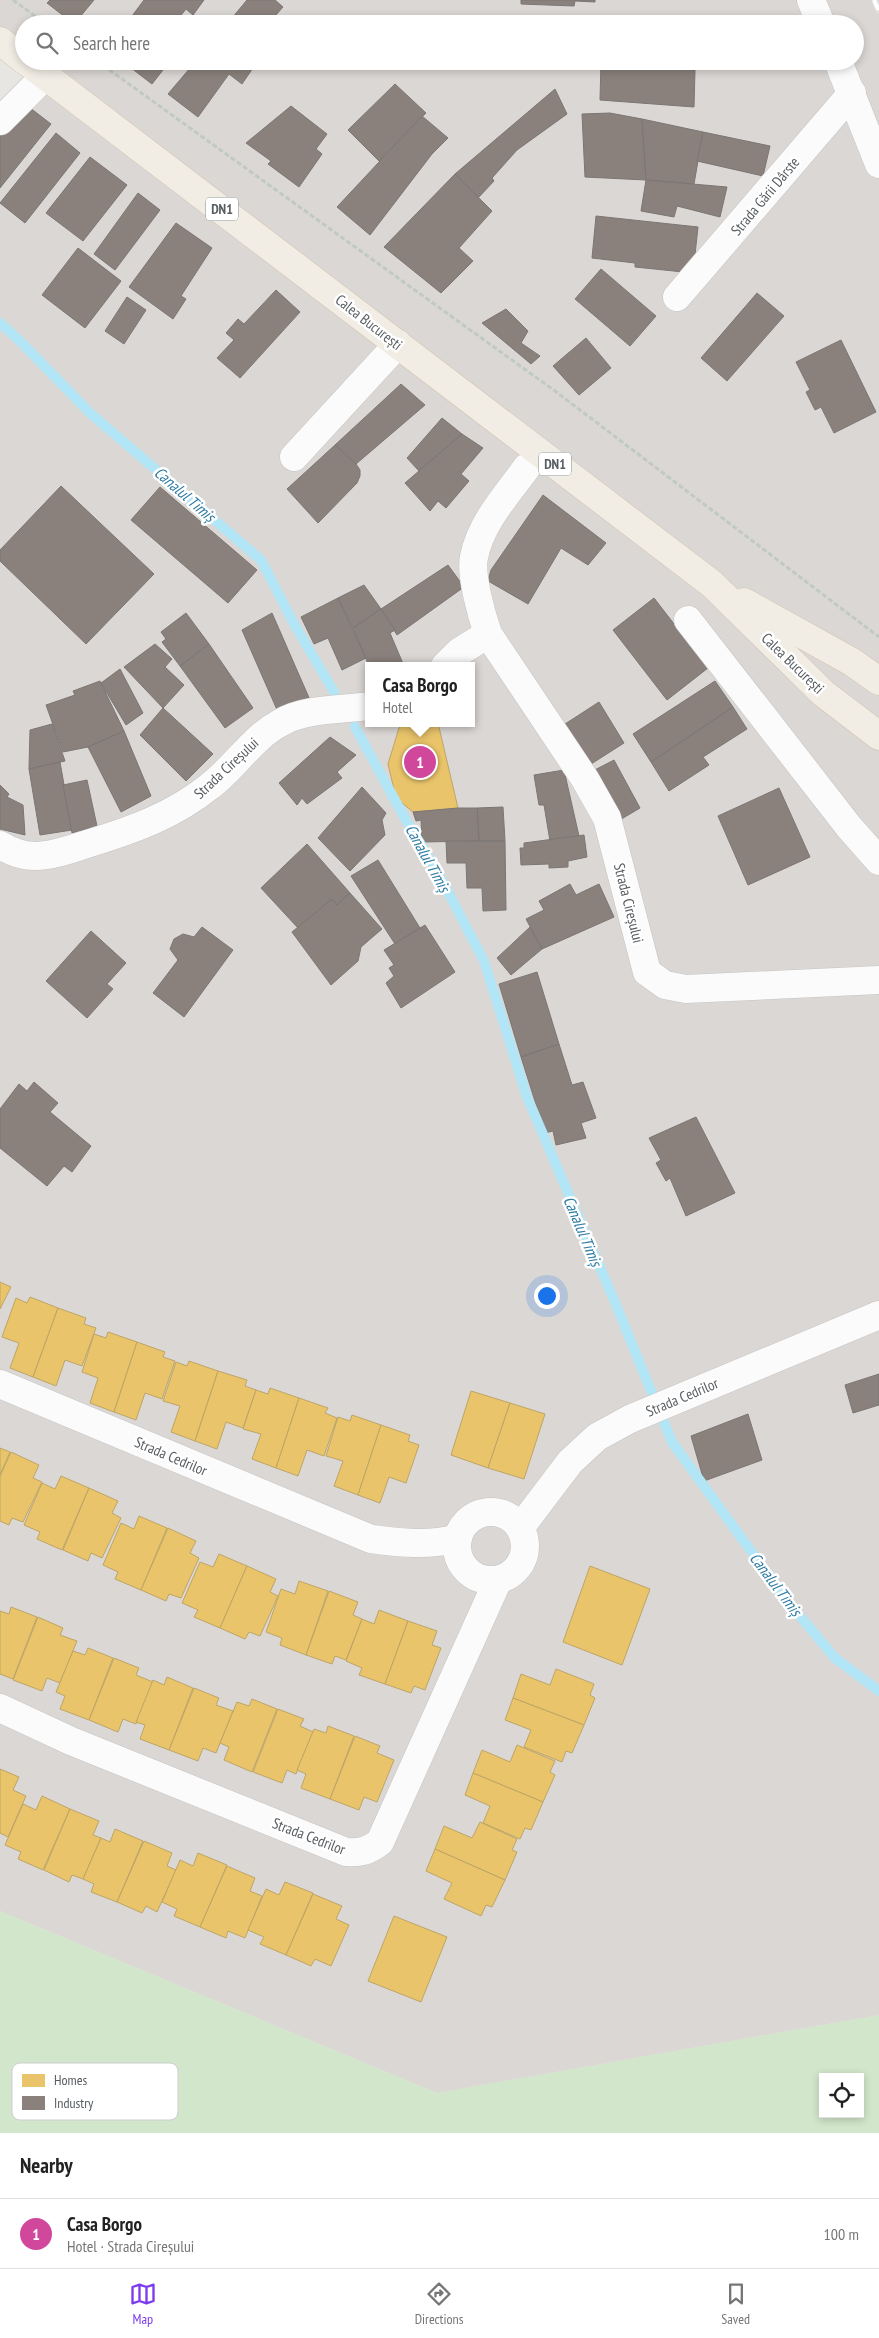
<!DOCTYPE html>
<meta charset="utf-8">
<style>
body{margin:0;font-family:"PT Sans Narrow",sans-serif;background:#f2f2f2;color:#222}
.controls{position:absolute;right:15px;bottom:15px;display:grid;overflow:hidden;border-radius:0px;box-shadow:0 2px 8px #0003}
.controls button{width:45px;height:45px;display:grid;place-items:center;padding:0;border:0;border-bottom:1px solid #e0e0e0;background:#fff;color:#222;font:25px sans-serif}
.you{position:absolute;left:546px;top:1295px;width:18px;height:18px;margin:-12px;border:4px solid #fff;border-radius:50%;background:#1a73e8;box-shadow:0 0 0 8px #1a73e833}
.badge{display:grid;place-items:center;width:32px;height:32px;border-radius:50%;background:#7c3aed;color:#fff;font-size:16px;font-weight:700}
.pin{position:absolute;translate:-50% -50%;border:2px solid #fff;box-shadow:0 1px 5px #0006}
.popup{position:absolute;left:365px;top:662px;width:110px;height:65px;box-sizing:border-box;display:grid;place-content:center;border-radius:0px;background:#fff;filter:drop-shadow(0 1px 4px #0005);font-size:16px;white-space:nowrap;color:#767676}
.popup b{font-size:19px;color:#222}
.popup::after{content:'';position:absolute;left:50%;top:100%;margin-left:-10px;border:10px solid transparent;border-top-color:#fff}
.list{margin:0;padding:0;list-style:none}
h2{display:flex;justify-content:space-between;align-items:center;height:65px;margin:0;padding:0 20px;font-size:21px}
h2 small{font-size:16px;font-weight:400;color:#767676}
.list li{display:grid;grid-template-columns:32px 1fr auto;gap:15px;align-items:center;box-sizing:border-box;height:70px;padding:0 20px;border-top:1px solid #e0e0e0}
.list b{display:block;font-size:19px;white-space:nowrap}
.list p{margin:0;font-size:16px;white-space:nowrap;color:#767676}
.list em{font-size:16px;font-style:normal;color:#767676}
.icon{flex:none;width:28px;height:28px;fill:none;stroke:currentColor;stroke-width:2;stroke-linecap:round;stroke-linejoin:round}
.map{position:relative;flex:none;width:879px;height:2133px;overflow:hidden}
.search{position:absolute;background:#fff;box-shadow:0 2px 8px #0003;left:15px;right:15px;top:15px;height:55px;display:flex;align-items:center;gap:12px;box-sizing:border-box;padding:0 18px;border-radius:28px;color:#767676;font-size:19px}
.sheet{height:135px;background:#fff}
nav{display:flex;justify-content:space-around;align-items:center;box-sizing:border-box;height:70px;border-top:1px solid #e0e0e0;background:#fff;font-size:14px;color:#767676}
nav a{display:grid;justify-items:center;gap:2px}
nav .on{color:#7c3aed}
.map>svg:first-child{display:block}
.industrial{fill:#dbd7d4;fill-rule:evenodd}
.green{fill:#d2e6cb;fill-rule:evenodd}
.homes{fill:#e9c46a;stroke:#bda567}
.industry{fill:#8a817c;stroke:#7b7674}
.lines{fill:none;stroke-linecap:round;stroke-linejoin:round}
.stream{stroke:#b2e5f6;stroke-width:10}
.minor-casing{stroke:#c4c5c5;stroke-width:29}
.major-casing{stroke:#d2c2ae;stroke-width:29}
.path{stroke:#c1c9c3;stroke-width:3;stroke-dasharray:5 2.5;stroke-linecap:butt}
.minor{stroke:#fcfbfb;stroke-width:28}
.major{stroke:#f1ede5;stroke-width:28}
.rail-casing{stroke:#e0e1e0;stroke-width:5.5}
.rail{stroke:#fff;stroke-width:4;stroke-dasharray:11;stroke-linecap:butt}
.labels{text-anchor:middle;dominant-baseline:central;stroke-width:5;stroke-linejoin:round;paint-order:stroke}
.shield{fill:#fff;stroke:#898e90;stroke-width:1}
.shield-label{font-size:14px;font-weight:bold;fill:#575d61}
.street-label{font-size:15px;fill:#575d61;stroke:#fff}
.water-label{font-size:16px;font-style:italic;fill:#2f7ca4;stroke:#fff}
.key{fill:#fff;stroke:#cdced0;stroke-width:1}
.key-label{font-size:14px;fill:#575d61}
</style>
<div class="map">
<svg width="879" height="2133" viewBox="0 0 879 2133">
<rect width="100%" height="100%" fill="#e8e6e2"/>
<path class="industrial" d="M0 0H879V2015L437 2093 0 1911V100L24 76 0 55ZM24 24H855V61H24ZM369 666H471V723H369Z"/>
<path class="green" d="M0 1911 437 2093 879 2015V2133H0ZM823 2077H860V2114H823Z"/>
<g class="homes">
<polygon points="404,723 438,723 458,808 413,812 396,798 388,764 399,728"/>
<polygon points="0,1282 11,1287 0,1309"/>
<polygon points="30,1297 58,1308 33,1377 10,1368 19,1343 2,1337 16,1298 27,1303"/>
<polygon points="58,1308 86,1318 84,1324 96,1328 82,1366 65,1360 56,1386 33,1377"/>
<polygon points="108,1332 137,1342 114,1412 90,1403 98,1378 82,1372 94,1334 106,1338"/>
<polygon points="137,1342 165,1352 163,1357 175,1361 162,1399 145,1393 136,1420 114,1412"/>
<polygon points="189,1361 218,1371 195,1441 171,1432 180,1406 163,1401 176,1362 187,1366"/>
<polygon points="218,1371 247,1380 245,1386 256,1390 243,1428 226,1422 217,1449 195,1441"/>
<polygon points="270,1388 299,1398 276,1468 252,1459 261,1434 243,1429 256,1390 268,1394"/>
<polygon points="471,1391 510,1403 488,1468 451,1455"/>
<polygon points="299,1398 328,1408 325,1413 337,1418 324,1456 307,1450 298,1476 276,1468"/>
<polygon points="510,1403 545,1414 524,1479 488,1468"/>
<polygon points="352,1415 381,1425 358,1495 334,1486 343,1461 326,1456 338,1417 350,1421"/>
<polygon points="381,1425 410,1435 408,1441 419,1445 406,1483 389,1477 380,1503 358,1495"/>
<polygon points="0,1448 10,1452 0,1475"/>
<polygon points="11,1452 39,1465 33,1478 42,1482 23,1522 12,1518 9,1525 0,1521 0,1476"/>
<polygon points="61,1476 89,1488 62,1550 37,1539 40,1532 24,1525 42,1483 55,1489"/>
<polygon points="89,1488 118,1501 112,1513 121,1518 102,1558 91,1553 88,1561 63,1550"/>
<polygon points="139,1516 167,1528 141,1590 115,1579 118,1572 103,1565 121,1523 134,1529"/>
<polygon points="168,1528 196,1541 190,1553 199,1558 181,1598 169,1594 166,1601 141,1590"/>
<polygon points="219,1554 247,1566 220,1628 194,1617 198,1610 182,1603 200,1562 213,1567"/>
<polygon points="247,1566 276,1579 270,1592 278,1596 260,1636 249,1632 245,1639 220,1628"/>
<polygon points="590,1566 650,1589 622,1665 563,1642"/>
<polygon points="299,1581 328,1591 306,1655 280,1645 282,1638 266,1632 281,1589 295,1594"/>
<polygon points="329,1591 358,1602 353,1615 362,1619 346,1660 335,1656 332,1664 306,1655"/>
<polygon points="11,1607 37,1617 13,1679 0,1674 0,1611 9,1614"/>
<polygon points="379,1610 408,1621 385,1684 359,1675 362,1668 346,1661 362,1619 374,1624"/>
<polygon points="38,1617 63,1628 60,1635 77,1641 60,1683 47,1678 42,1691 13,1680"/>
<polygon points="408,1621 437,1631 432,1645 441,1648 425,1690 414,1686 411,1693 385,1684"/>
<polygon points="88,1648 113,1658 89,1720 60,1709 65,1696 56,1692 73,1651 85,1655"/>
<polygon points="114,1658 139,1668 136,1675 153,1682 136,1724 123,1719 118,1732 89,1720"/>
<polygon points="556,1669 594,1684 590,1695 595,1698 584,1725 513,1698 521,1674 550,1685"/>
<polygon points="167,1677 193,1688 169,1750 140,1739 145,1725 136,1722 153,1680 164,1685"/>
<polygon points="194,1688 219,1698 216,1705 233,1711 216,1753 203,1748 198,1761 169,1750"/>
<polygon points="513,1698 584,1725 572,1753 566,1751 562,1762 524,1747 531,1730 505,1720"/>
<polygon points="252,1699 277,1709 252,1772 224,1760 229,1747 220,1743 237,1702 249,1706"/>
<polygon points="278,1709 304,1719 300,1726 313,1732 296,1774 287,1770 282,1783 253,1772"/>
<polygon points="328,1726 354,1736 330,1799 301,1788 306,1774 297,1770 314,1729 326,1733"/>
<polygon points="355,1736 380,1746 377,1753 394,1760 377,1802 364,1797 359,1810 330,1799"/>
<polygon points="517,1745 555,1761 550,1772 555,1775 543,1802 473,1773 482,1750 510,1762"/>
<polygon points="0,1769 19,1777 13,1790 26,1796 8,1837 0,1833"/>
<polygon points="473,1773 543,1802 531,1830 525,1828 520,1839 483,1823 490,1806 465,1795"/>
<polygon points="42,1796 70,1809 43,1870 18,1859 21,1852 5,1845 23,1804 36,1810"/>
<polygon points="70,1809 99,1821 93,1835 101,1838 83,1879 72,1875 69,1882 44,1870"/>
<polygon points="480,1822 517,1839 512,1850 517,1852 505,1880 435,1849 444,1826 472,1838"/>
<polygon points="115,1829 143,1841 117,1902 91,1892 94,1884 83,1879 101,1838 110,1842"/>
<polygon points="144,1841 172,1853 167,1866 176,1870 157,1912 146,1906 142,1913 117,1902"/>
<polygon points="435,1849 505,1880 492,1907 486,1905 481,1916 444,1899 452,1883 426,1871"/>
<polygon points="198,1853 227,1865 200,1927 174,1916 177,1909 162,1902 180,1860 193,1866"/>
<polygon points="227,1866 255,1878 250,1891 262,1896 245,1938 228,1931 226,1938 200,1927"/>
<polygon points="285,1882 313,1893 286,1955 260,1944 264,1937 248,1930 266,1889 279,1895"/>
<polygon points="313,1894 342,1906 336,1919 349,1925 331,1966 315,1959 311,1966 286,1955"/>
<polygon points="394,1916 447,1937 421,2002 368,1981"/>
</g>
<g class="industry">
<polygon points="50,0 94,0 74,24 47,3"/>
<polygon points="144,0 204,0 193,15 186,9 174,24 126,24"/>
<polygon points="247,0 275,0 283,7 268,24 227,24"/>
<polygon points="521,0 595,0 595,2 575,1 574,6 521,4"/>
<polygon points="122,61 170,61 152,84"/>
<polygon points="196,61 256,61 257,62 242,84 229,74 198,117 168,94"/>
<polygon points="637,61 669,61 669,69 695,70 694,107 600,100 601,62 636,66"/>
<polygon points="395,84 426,113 379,161 348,130"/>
<polygon points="555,89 567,114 517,150 492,178 494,181 478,198 455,174"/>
<polygon points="25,104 51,124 0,188 0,136"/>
<polygon points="291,106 327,134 316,149 322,154 299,187 268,164 271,161 246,143"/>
<polygon points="610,113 642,119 646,180 585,177 582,114"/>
<polygon points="422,116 448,138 432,154 370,235 337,207"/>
<polygon points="642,119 703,132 694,184 646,180"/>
<polygon points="703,132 770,146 763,176 697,161"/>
<polygon points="56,133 80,153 25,223 0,203"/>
<polygon points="90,157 127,185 83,241 46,213"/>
<polygon points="455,174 492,211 459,248 473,261 441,293 384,247"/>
<polygon points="646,180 727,187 720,217 677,206 674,217 641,211"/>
<polygon points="138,193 160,210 115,270 94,254"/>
<polygon points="596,216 698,227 693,273 635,267 635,263 592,258"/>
<polygon points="176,223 212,248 181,296 186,299 173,319 129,287"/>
<polygon points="78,248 121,281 85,328 42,295"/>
<polygon points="601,269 656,316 630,346 575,299"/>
<polygon points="276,290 300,312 240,378 217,358 234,340 226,333 238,319 244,324"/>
<polygon points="757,293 784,316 727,381 701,358"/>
<polygon points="127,297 146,310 124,344 105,331"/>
<polygon points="506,309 528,331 521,343 540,356 531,364 482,323"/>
<polygon points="586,338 611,368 579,395 553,366"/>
<polygon points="841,340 876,412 834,433 821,407 815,410 806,392 810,390 796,362"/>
<polygon points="401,384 425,405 356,464 335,445"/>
<polygon points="442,418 462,434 419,471 407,458"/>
<polygon points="462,434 483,448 461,474 469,481 446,508 438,501 430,511 405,483"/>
<polygon points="335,445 356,464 360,470 360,476 357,483 318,523 287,489"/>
<polygon points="61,486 154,574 86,644 0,561 0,550"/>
<polygon points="160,487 257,570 228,603 131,520"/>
<polygon points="543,495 606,543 588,565 561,548 528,604 488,581 491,570"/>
<polygon points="448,565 464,587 397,635 381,609"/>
<polygon points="364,585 381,609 353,628 338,598"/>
<polygon points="338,598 366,658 342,670 328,638 314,644 301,617"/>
<polygon points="654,598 708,668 667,700 613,630"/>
<polygon points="381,609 395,630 390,633 404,666 369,666 353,628"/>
<polygon points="186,613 209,644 180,666 162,642 166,639 161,632"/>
<polygon points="272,613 310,700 278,712 242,630"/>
<polygon points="155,644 172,659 165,667 184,685 163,708 124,667"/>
<polygon points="209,644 253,708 225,728 180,666"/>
<polygon points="120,669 143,713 126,725 101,683"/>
<polygon points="100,681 124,731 88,747 63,752 46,705 75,695 73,691"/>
<polygon points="715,681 733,707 651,762 633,734"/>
<polygon points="599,702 624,743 588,766 562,726"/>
<polygon points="733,707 747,729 703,757 709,765 669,791 651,762"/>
<polygon points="163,708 213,754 186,781 140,735"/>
<polygon points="52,724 65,761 29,769 30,730"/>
<polygon points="124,731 151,796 121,812 88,747"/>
<polygon points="330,737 356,755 337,772 342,778 307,804 302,798 297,805 279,783"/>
<polygon points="614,760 640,808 618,821 591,772"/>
<polygon points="60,762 72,830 40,835 29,769"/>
<polygon points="564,770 579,836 550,841 544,805 539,805 534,775"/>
<polygon points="87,780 97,826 72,833 63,785"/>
<polygon points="0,785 9,794 7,797 23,805 25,835 0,829"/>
<polygon points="362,787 386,813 382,820 385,835 350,871 318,838"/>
<polygon points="779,788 810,857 748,885 718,816"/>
<polygon points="503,807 505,841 479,841 477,808"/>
<polygon points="458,808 477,808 479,841 422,842 421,820 416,821 413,812"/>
<polygon points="584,835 587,857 568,861 568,867 549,868 549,864 521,865 520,848 524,848 524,843"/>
<polygon points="446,841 505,841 506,910 483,911 482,888 467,888 466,863 447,863"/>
<polygon points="307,844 350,893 337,905 332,899 298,928 261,888"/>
<polygon points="378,860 420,928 395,944 351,876"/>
<polygon points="570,884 576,895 599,884 614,917 542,949 526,919 544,910 539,901"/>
<polygon points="350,893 382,929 361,947 358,961 331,985 292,932 332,899 337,905"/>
<polygon points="425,925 455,972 401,1008 386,983 394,976 389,968 394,965 384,950"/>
<polygon points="202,927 233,950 184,1017 153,993 178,960 170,949 174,939 183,934 194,937"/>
<polygon points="530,927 542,949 511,975 497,958"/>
<polygon points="91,931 126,963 107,984 113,989 87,1018 46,981"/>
<polygon points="537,972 559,1044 521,1057 499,984"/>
<polygon points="559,1044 572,1085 583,1082 596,1118 581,1123 586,1138 556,1145 553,1131 545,1133 521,1057"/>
<polygon points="34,1082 58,1103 50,1112 91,1146 72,1172 64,1166 47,1186 0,1148 0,1109 19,1084 27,1091"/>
<polygon points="696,1117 735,1193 686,1216 670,1178 666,1181 656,1163 661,1160 649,1138"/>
<polygon points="879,1374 879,1405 853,1413 845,1385"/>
<polygon points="748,1414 762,1460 704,1481 691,1436"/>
</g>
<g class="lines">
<g class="stream">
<polyline points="0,323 20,341 90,413 261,560 293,622 334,692"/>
<polyline points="355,727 407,822 436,869 484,961 527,1097 614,1300 672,1442 788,1602 835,1658 879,1691"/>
</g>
<g class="minor-casing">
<g id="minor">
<polyline points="811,0 821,24"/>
<polyline points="838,61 879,164"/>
<polyline points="0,121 45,76"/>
<polyline points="677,297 852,93"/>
<polyline points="294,457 398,344"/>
<path d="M527 467C507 495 481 522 474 557 470 575 482 616 488 634L585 779 607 818 647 972 665 985 686 989 879 980"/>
<polyline points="688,620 849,827 879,861"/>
<polyline points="445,666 459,652 488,634"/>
<path d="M0 845C12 852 22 856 36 856 53 856 71 849 87 844 132 830 173 816 210 786 235 767 252 738 280 723 305 708 341 710 369 706"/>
<path d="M0 1384 371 1539C401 1543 429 1546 458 1538"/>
<circle cx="491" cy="1546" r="34"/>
<polyline points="520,1528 570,1462 597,1437 630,1419 879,1315"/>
<path d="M0 1708 71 1741 346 1852C361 1853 368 1851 380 1842L498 1580"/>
</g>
</g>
<g class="major-casing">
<g id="major">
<polyline points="0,41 24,60"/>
<polyline points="26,61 712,584 823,693 879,736"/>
<polyline points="744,602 852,662 879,681"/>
</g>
</g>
<g class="path">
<polyline points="13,0 46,24"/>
<polyline points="97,61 555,391 879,637"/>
</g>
<use href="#minor" class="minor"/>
<use href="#major" class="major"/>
<g class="rail-casing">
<polyline id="rail" points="874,0 879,11"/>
</g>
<use href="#rail" class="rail"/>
</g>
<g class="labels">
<g class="shield">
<rect x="206" y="197.5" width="32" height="23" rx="4"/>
<rect x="539" y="452.5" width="32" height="23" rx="4"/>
</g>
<g class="shield-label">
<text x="222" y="209">DN1</text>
<text x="555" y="464">DN1</text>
</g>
<g class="street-label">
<text transform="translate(765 196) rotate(-50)">Strada Gării Dârste</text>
<text transform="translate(369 322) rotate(38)">Calea București</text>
<text transform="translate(793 663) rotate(44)">Calea București</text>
<text transform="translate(226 768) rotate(-43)">Strada Cireșului</text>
<text transform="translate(629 903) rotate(76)">Strada Cireșului</text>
<text transform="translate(682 1397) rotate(-23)">Strada Cedrilor</text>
<text transform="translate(171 1456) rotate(23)">Strada Cedrilor</text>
<text transform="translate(309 1836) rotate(21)">Strada Cedrilor</text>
</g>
<g class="water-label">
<text transform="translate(185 494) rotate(41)">Canalul Timiș</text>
<text transform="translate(428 858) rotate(61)">Canalul Timiș</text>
<text transform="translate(583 1231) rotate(67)">Canalul Timiș</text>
<text transform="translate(776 1584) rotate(53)">Canalul Timiș</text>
</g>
</g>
<rect x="12" y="2063" width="166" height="57" rx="8" class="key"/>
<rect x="22" y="2074" width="23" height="13" fill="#e9c46a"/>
<rect x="22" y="2096" width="23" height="14" fill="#8a817c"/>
<g class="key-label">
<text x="54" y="2085">Homes</text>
<text x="54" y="2108">Industry</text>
</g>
</svg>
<div class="controls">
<button><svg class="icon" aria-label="locate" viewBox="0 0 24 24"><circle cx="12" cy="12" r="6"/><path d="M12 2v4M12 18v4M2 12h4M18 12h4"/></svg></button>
</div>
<div class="you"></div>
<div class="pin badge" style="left:420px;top:762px;background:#d1479c">1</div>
<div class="popup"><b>Casa Borgo</b>Hotel</div>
<div class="search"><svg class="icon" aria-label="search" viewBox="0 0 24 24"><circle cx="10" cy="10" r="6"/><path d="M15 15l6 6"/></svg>Search here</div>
</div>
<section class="sheet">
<h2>Nearby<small></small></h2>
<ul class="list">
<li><span class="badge" style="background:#d1479c">1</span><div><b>Casa Borgo</b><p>Hotel · Strada Cireșului</p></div><em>100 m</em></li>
</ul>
</section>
<nav>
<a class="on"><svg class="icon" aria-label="map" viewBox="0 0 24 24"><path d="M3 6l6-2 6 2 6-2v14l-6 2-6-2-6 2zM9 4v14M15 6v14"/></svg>Map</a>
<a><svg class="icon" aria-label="directions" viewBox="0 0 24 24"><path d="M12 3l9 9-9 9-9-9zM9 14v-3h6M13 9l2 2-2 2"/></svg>Directions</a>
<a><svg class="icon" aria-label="saved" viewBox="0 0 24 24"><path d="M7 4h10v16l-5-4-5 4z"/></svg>Saved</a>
</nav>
